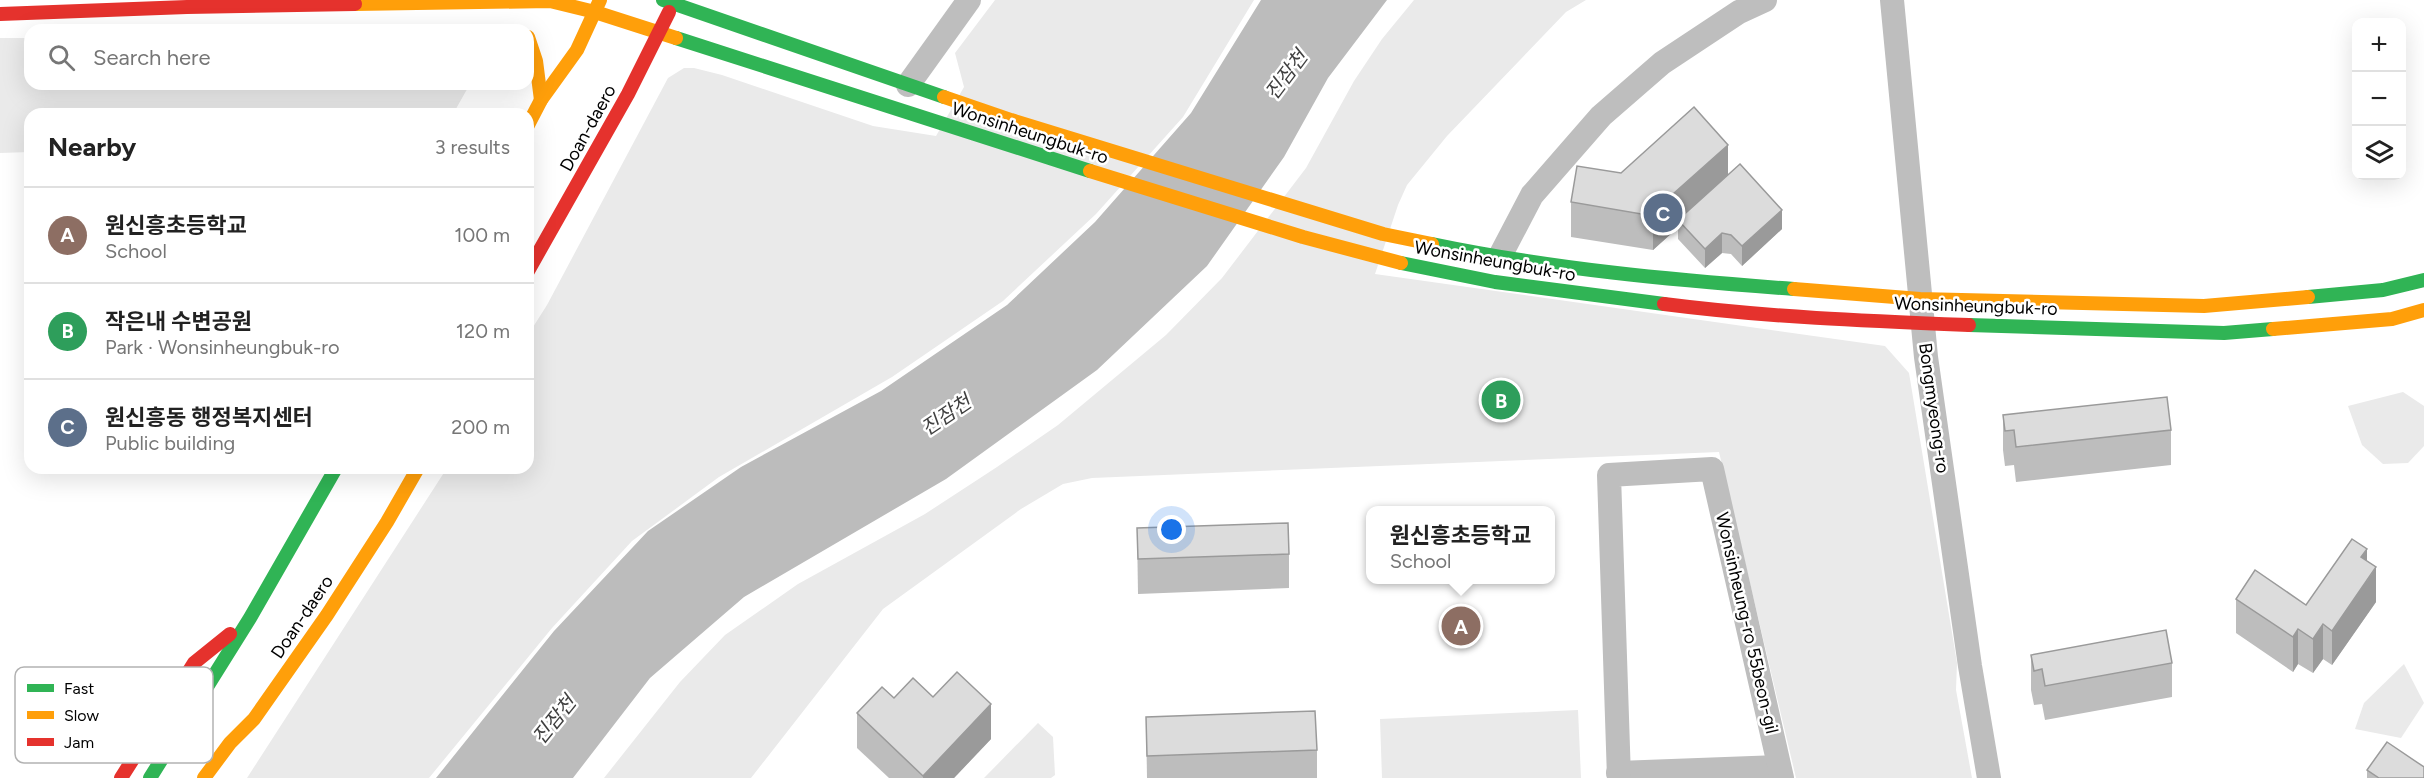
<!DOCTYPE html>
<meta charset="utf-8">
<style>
body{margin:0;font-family:Figtree,"Noto Sans KR",sans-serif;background:#f2f2f2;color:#222}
.controls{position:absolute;right:18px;top:18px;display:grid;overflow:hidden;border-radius:12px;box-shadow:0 6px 24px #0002}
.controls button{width:54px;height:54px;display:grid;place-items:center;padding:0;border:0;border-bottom:2px solid #e0e0e0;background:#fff;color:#222;font:30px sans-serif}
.you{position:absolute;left:1172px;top:530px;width:21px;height:21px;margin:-15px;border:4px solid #fff;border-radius:50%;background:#1a73e8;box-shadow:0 0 0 9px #1a73e833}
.badge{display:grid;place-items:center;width:39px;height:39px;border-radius:50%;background:#595959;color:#fff;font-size:20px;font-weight:700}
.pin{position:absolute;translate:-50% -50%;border:3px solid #fff;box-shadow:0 2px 6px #0006}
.popup{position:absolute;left:1366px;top:506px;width:189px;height:78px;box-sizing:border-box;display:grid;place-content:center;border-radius:12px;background:#fff;filter:drop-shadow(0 2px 4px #0005);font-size:20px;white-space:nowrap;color:#767676}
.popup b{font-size:22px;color:#222}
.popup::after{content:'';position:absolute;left:50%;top:100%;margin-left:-12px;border:12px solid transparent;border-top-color:#fff}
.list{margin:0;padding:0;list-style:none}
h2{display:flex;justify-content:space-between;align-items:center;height:78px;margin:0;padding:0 24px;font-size:26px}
h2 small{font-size:20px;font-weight:400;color:#767676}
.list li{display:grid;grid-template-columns:39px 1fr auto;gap:18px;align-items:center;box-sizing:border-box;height:96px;padding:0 24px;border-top:2px solid #e0e0e0}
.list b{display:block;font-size:22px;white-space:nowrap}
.list p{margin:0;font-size:20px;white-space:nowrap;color:#767676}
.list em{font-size:20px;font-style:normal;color:#767676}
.icon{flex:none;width:33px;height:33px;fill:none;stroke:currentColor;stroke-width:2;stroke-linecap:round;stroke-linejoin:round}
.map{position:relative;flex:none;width:2424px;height:778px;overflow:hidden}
.search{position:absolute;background:#fff;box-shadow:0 6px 24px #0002;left:24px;top:24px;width:510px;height:66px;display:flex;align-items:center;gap:15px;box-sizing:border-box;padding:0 21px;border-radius:18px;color:#767676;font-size:22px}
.panel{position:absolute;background:#fff;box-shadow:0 6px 24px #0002;left:24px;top:108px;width:510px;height:366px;border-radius:18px}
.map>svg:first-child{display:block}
.green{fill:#eaeaea}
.water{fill:#bcbcbc}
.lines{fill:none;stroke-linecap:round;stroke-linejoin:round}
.street{stroke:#bebebe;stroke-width:24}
.fast{stroke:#30b455;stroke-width:14}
.slow{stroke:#ff9f0a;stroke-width:14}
.jam{stroke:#e5322d;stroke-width:14}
.wall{fill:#bdbdbd}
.shaded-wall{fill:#9a9a9a}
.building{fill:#dcdcdc;stroke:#9a9a9a;stroke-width:1.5}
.labels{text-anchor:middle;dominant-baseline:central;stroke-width:5;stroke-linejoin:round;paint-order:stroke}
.street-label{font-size:18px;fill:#000;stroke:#fff}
.water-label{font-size:20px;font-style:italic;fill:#404040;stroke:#fff}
.key{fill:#fff;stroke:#b2b2b2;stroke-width:1.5}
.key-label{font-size:16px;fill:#000}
</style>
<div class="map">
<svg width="2424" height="778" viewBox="0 0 2424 778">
<rect width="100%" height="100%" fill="#fff"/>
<g class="green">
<polygon points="995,0 1254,0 1183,117 1096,214 1003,301 892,377 719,477 632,541 552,628 429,778 247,778 447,468 528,468 528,335 547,305 668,78 684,68 694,68 722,75 873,126 936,136 964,87 955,53"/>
<polygon points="1414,0 1586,0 1566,12 1447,136 1407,185 1398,205 1375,274 1885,346 1909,373 1957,663 1956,690 1972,778 1796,778 1719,452 1092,478 1063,484 1021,509 883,609 751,778 604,778 680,682 725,635 798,584 925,514 997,467 1058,425 1166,335 1222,278 1306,168 1354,81 1382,39"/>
<polygon points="0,38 30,38 30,84 470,84 453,114 30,114 30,152 0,153"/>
<polygon points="2403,392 2424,406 2424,446 2408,463 2383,464 2362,445 2348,406"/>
<polygon points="2404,664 2424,703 2401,738 2355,729 2364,703"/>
<polygon points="1578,710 1581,778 1382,778 1380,719"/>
<polygon points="1038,723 1053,737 1055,775 1051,778 984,778"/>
</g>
<polygon class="water" points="1261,0 1387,0 1328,78 1284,157 1207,266 1097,370 946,479 744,597 650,678 573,778 436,778 554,631 648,531 741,467 881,391 1007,305 1095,222 1191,113"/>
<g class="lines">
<g class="street">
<polyline points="1892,0 1926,357 1970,666 1989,778"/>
<polyline points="908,85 969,0"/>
<polyline points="1499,258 1532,195 1601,116 1662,63 1739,12 1765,0"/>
<polyline points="1618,773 1779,767"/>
<polyline points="1619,778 1609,475 1712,469 1782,778"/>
</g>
<g class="fast">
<polyline points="663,0 944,97"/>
<polyline points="676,38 1090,171"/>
<path d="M1432 244C1552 269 1672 280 1794 289"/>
<polyline points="1401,263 1495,282 1664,304"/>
<polyline points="2308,297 2383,290 2424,280"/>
<polyline points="1969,325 2224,333 2273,329"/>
<polyline points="150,778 250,618 336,468"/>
</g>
<g class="slow">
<polyline points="355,4 550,1 595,12 676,38"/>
<polyline points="528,37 536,61 541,100"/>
<polyline points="944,97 1011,120 1383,234 1432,244"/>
<polyline points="528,125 541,100 577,50 600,0"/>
<polyline points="1090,171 1303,237 1401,263"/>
<polyline points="1794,289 1920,299 2204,306 2308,297"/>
<polyline points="2273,329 2392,319 2424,310"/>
<polyline points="204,778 230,743 254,719 327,615 387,522 418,468"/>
</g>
<g class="jam">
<polyline points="0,14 187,7 355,4"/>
<polyline points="528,271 628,94 669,12"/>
<path d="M1664 304C1765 317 1867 321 1969 325"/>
<polyline points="121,778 194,663 230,634"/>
</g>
</g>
<g class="wall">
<polygon points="1621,173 1728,175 1782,229 1742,266 1731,254 1722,253 1705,268 1678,239 1678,224 1673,228 1673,232 1653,250 1571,237 1571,202"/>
<polygon points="2003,415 2171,430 2171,465 2016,482 2014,465 2005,466 2003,450"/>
<polygon points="1137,528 1289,554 1289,588 1138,594"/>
<polygon points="2367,561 2376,602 2332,665 2323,659 2313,673 2298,664 2293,672 2236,633 2236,599 2306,605"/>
<polygon points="2031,655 2172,663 2172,697 2045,720 2042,704 2034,705 2031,690"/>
<polygon points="933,697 991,739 954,778 889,778 857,748 857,713 894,698"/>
<polygon points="1146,717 1317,750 1317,778 1147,778"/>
<polygon points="2367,770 2424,778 2367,778"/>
</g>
<g class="shaded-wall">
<polygon points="1728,145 1728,180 1678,220 1678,224 1673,228 1673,232 1653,250 1653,216 1672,195"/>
<polygon points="1782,210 1782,229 1742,266 1742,246"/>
<polygon points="1722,233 1722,253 1705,268 1705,249"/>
<polygon points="2367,549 2367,581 2376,567 2376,602 2332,665 2332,631 2361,557"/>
<polygon points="2323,624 2323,659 2313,673 2313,639"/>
<polygon points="2298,629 2298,664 2293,672 2293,637"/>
<polygon points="991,704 991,739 954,778 923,778 923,776"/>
</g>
<g class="building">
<polygon points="1694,107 1728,145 1672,195 1673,197 1653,216 1571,202 1577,166 1621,173"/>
<polygon points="1740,164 1782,210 1742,246 1731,235 1722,233 1705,249 1678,220"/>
<polygon points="2167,397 2171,430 2016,447 2014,430 2005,431 2003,415"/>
<polygon points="1288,523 1289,554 1138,559 1137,528"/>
<polygon points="2352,539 2367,549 2361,557 2376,567 2332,631 2323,624 2313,639 2298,629 2293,637 2236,599 2255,570 2306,605"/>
<polygon points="2166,630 2172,663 2045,686 2042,669 2034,671 2031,655"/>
<polygon points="957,672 991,704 923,776 857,713 882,687 894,698 913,678 933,697"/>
<polygon points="1315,711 1317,750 1147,756 1146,717"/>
<polygon points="2387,742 2424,767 2424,778 2379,778 2367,770"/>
</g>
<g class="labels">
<g class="street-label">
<text transform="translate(588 128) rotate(-61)">Doan-daero</text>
<text transform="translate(1030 133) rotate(18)">Wonsinheungbuk-ro</text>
<text transform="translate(1495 261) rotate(10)">Wonsinheungbuk-ro</text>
<text transform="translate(1976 306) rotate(2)">Wonsinheungbuk-ro</text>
<text transform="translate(1934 408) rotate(82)">Bongmyeong-ro</text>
<text transform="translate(302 617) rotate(-56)">Doan-daero</text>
<text transform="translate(1747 623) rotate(77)">Wonsinheung-ro 55beon-gil</text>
</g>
<g class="water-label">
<text transform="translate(1286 75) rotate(-53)">진잠천</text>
<text transform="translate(946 415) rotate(-34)">진잠천</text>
<text transform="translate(554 720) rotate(-51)">진잠천</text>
</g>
</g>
<rect x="15" y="667" width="198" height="96" rx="9" class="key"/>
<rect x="27" y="684" width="27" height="8" fill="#30b455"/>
<rect x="27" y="711" width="27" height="8" fill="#ff9f0a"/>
<rect x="27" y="738" width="27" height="8" fill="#e5322d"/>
<g class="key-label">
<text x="64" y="694">Fast</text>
<text x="64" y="721">Slow</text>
<text x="64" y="748">Jam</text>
</g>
</svg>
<div class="controls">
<button>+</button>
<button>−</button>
<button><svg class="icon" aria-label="layers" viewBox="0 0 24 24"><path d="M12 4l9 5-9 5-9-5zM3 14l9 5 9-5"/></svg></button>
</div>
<div class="you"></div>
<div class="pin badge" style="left:1461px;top:626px;background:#8d6e63">A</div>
<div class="popup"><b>원신흥초등학교</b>School</div>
<div class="pin badge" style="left:1501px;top:400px;background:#2e9e5b">B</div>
<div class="pin badge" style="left:1663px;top:213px;background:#5c6f8a">C</div>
<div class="search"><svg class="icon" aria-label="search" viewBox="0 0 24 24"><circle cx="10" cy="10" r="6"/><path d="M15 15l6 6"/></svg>Search here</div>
<section class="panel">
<h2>Nearby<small>3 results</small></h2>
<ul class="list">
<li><span class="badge" style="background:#8d6e63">A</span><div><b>원신흥초등학교</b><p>School</p></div><em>100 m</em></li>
<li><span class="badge" style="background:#2e9e5b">B</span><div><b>작은내 수변공원</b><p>Park · Wonsinheungbuk-ro</p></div><em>120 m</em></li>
<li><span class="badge" style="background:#5c6f8a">C</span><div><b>원신흥동 행정복지센터</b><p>Public building</p></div><em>200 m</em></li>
</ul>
</section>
</div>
